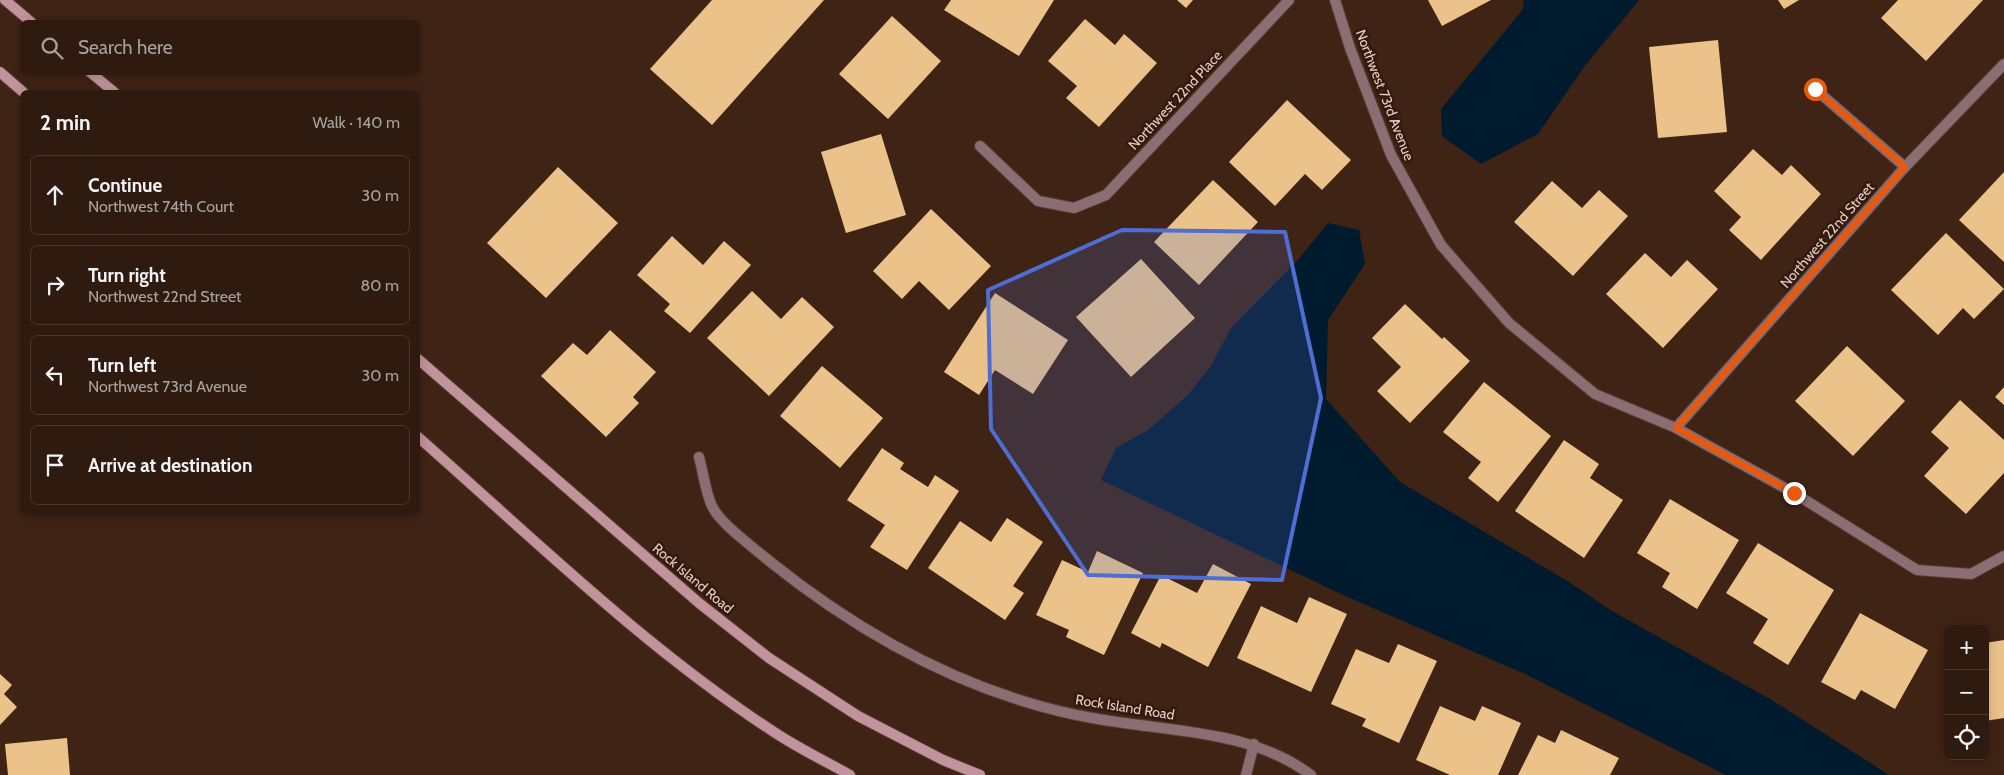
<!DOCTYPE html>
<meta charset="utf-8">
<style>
body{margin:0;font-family:Cabin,sans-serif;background:#3b271e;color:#f1f3f6}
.controls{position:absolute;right:15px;bottom:15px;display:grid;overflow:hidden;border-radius:8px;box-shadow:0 2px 12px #0003}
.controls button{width:45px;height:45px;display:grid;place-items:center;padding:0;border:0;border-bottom:1px solid #4a3830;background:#2f1a10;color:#f1f3f6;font:25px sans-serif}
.stop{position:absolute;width:15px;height:15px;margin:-11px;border:4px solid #ea580c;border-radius:50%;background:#fff}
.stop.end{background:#ea580c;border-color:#fff;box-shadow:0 1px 5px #0008}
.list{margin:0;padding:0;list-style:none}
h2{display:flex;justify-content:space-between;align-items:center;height:65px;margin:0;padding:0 20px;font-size:21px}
h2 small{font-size:16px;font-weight:400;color:#a7a19f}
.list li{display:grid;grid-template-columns:32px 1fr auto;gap:15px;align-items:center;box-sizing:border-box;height:80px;margin:0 10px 10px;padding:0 10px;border:1px solid #4a3830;border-radius:8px}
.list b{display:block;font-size:19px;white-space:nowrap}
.list p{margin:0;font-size:16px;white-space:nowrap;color:#a7a19f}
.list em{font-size:16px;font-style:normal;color:#a7a19f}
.icon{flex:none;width:28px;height:28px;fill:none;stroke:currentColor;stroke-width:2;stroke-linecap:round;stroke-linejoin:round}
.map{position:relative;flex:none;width:2004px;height:775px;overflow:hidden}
.search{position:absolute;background:#2f1a10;box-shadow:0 2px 12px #0003;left:20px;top:20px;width:400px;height:55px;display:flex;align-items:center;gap:12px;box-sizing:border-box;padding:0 18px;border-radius:8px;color:#a7a19f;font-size:19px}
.panel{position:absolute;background:#2f1a10;box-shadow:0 2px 12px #0003;left:20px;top:90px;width:400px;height:425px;border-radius:8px}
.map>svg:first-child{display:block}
.water{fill:#001b2d}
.building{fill:#ecc28b}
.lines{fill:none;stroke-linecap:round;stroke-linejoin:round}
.street-casing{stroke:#593f31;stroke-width:12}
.secondary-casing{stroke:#593f31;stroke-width:12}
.street{stroke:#8b6e74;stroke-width:10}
.secondary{stroke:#c2939d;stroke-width:10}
.route{stroke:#ea580c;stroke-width:6}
.marked{fill:#4e6ed4;fill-opacity:0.2;stroke:#4e6ed4;stroke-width:4;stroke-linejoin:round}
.labels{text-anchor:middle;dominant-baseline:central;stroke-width:5;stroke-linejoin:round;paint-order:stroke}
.street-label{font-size:14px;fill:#e2cfc6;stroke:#34190c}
</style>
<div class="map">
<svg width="2004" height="775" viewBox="0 0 2004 775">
<rect width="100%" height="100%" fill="#3f2315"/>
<g class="water">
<polygon points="1523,0 1639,0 1584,67 1538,134 1481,164 1442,136 1441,109 1524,8"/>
<polygon points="1328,223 1359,230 1365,264 1328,320 1326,399 1400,482 1569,582 1612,611 1770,699 1889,775 1726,775 1525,674 1343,595 1101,480 1116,448 1148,430 1187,396 1211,366 1231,328 1297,261"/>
</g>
<g class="building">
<polygon points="712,0 824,0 712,125 650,69"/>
<polygon points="951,0 1054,0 1019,56 944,10"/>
<polygon points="1177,0 1193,0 1186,8"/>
<polygon points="1428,0 1491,0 1442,26"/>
<polygon points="1778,0 1799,0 1784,9"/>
<polygon points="1898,0 1983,0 1926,61 1881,18"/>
<polygon points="892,16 941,61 888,119 839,74"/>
<polygon points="1085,19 1115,45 1124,34 1157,63 1099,127 1066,98 1077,86 1048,61"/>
<polygon points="1718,40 1727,132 1658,138 1649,47"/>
<polygon points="1287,100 1351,160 1322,190 1305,174 1275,206 1229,162"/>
<polygon points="881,134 906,215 846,233 821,152"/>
<polygon points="1753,149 1782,175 1791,165 1821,194 1761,260 1729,230 1741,217 1714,191"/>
<polygon points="558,167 618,223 546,298 487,243"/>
<polygon points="2004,172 2004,262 1959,220"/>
<polygon points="1213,180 1258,222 1199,285 1154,242"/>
<polygon points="1552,181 1582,208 1599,190 1628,216 1573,276 1514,222"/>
<polygon points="931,209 991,266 949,310 919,281 902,299 873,271"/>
<polygon points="1946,233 2004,289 1974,319 1963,308 1938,335 1891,290"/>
<polygon points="672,236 703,265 724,241 751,265 690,333 664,311 670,304 637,275"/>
<polygon points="1645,253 1671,277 1687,260 1718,289 1663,348 1606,294"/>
<polygon points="1141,259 1195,318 1131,377 1076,317"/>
<polygon points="752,291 781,319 802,297 834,327 769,396 707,338"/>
<polygon points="995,293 1068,340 1033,394 995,370 979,395 944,372"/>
<polygon points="1405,304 1442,339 1444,337 1470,361 1410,423 1377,391 1401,367 1372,338"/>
<polygon points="610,330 656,372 633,397 639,403 606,437 541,376 573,343 587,355"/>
<polygon points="1847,346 1905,401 1853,456 1795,401"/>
<polygon points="822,366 883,418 840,468 780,416"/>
<polygon points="1484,382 1551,436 1498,502 1468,478 1481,462 1443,432"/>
<polygon points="2004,387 2004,405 1995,397"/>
<polygon points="1960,400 2004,440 2004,473 1966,514 1924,476 1949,448 1931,432"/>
<polygon points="1564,440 1599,464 1590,478 1623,500 1584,558 1515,511"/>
<polygon points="882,448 904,463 900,469 928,487 935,475 959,491 907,570 870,547 885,525 847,500"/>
<polygon points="1670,499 1739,540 1697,609 1662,587 1670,573 1637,553"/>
<polygon points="1007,518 1043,542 1013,586 1024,593 1005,620 928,568 960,521 991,542"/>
<polygon points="1758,543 1834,590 1788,665 1753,643 1768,619 1726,593"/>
<polygon points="1097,551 1143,573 1104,655 1066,637 1069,630 1036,615 1062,560 1088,572"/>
<polygon points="1213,564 1251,584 1208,667 1162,643 1160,648 1131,633 1161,575 1197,593"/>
<polygon points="1309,597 1347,614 1311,692 1237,658 1261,606 1297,623"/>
<polygon points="1860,613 1928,650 1895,709 1861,690 1855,700 1821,682"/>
<polygon points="2004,640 2004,718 1985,721 1985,643"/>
<polygon points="1398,644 1437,661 1399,743 1362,726 1366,719 1331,704 1356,649 1389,663"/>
<polygon points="0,674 12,685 4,694 17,707 0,725"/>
<polygon points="1440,706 1475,721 1482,706 1521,723 1498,775 1450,775 1416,760"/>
<polygon points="1561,730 1619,758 1610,775 1518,775 1538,735 1555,743"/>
<polygon points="67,738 70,775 8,775 5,744"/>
</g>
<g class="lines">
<g class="street-casing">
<g id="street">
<polyline points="1335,0 1350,48 1391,155 1441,245 1509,323 1595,394 1676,428 1794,493 1917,570 1971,574 2004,556"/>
<polyline points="1815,89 1905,167"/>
<polyline points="980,146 1038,201 1074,208 1106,195 1289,0"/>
<polyline points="1676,428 1905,167 2004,64"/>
<path d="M699 457C703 471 706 496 713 508 722 525 753 547 768 560 865 638 974 698 1098 719 1170 732 1249 729 1311 775"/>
<polyline points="1246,775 1254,744"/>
</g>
</g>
<g class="secondary-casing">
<g id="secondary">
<polyline points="5,0 31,22"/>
<polyline points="0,72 23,92"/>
<polyline points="90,72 114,92"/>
<polyline points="418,359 699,603 769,658 858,716 943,760 980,775"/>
<path d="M418 437C533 538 645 648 774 732 798 748 825 761 850 775"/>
</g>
</g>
<use href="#street" class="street"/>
<use href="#secondary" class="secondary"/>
</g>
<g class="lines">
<polyline class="route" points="1794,493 1676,428 1905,167 1815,89"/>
</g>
<path class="marked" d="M1122 230 1285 232 1321 398 1282 580 1088 575 991 429 988 290Z"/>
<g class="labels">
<g class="street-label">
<text transform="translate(1385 95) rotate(69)">Northwest 73rd Avenue</text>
<text transform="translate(1175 100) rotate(-47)">Northwest 22nd Place</text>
<text transform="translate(1827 235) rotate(-49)">Northwest 22nd Street</text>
<text transform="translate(693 578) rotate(40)">Rock Island Road</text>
<text transform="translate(1125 707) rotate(9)">Rock Island Road</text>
</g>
</g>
</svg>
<div class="controls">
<button>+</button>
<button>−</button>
<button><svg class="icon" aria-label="locate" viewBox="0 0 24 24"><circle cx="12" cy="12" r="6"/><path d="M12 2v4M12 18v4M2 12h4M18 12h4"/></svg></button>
</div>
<div class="stop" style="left:1815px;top:89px"></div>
<div class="stop end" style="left:1794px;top:493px"></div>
<div class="search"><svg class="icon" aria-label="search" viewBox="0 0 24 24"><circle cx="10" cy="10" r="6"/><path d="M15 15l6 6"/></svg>Search here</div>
<section class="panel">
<h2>2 min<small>Walk · 140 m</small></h2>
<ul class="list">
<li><svg class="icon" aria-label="ahead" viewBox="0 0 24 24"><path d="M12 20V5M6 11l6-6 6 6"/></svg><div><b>Continue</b><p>Northwest 74th Court</p></div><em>30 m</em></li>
<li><svg class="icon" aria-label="right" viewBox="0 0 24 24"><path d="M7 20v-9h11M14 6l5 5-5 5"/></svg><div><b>Turn right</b><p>Northwest 22nd Street</p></div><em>80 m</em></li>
<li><svg class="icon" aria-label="left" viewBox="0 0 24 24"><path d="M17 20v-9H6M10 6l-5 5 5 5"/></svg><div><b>Turn left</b><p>Northwest 73rd Avenue</p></div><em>30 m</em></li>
<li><svg class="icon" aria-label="arrive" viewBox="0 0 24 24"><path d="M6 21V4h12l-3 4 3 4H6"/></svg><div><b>Arrive at destination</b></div></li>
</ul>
</section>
</div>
